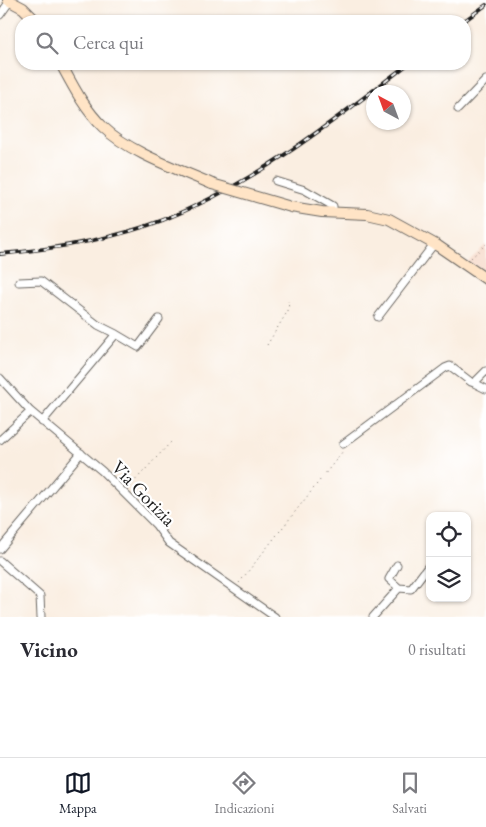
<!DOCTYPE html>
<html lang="it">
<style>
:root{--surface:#fff;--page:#f7f7f7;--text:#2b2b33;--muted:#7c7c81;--line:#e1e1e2;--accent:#111827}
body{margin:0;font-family:"EB Garamond",serif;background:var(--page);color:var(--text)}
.controls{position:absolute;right:15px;bottom:15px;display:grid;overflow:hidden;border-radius:10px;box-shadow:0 1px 4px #0004}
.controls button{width:45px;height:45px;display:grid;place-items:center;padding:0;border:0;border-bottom:1px solid var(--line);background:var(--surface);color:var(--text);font:25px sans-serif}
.compass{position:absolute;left:366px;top:85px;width:45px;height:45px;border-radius:50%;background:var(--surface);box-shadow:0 1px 4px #0004;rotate:319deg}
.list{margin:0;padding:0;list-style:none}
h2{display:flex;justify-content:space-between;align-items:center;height:65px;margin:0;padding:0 20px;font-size:21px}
h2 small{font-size:16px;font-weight:400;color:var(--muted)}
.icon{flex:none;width:28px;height:28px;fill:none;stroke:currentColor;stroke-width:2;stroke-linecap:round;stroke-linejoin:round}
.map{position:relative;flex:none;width:486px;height:617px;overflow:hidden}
.search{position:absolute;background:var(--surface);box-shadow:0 1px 4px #0004;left:15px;right:15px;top:15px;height:55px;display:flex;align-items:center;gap:12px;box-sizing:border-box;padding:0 18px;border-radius:20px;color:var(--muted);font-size:19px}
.sheet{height:140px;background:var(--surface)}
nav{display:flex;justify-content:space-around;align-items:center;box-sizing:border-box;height:70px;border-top:1px solid var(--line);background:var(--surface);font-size:14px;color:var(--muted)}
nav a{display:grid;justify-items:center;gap:2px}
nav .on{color:var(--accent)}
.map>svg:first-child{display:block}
.built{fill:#f4d3c0}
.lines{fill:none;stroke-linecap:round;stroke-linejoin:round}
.street-casing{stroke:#6a6661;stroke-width:9}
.secondary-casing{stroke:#6a6661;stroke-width:12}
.path{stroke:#6a6661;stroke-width:1;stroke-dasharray:1 4;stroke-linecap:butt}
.street{stroke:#fff;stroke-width:7}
.secondary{stroke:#ffe4c6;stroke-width:10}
.rail-casing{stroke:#1c1c1c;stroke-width:4}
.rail{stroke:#fff;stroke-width:2;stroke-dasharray:5.5;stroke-linecap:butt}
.secondary-bridge-casing{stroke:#6a6661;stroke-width:12;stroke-linecap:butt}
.secondary-bridge{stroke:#ffe4c6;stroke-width:10}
.labels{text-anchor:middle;stroke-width:4.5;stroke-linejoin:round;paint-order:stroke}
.street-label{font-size:19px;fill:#1c1c1c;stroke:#fff}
</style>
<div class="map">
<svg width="486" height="617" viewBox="0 0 486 617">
<rect width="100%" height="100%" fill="#fff"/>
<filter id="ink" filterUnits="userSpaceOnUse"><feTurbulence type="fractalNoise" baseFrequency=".02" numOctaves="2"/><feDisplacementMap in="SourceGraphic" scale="10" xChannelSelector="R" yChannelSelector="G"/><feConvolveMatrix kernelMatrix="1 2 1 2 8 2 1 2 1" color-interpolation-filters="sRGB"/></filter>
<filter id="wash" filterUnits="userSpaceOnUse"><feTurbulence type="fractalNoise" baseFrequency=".0096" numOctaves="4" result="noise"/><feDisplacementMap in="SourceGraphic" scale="20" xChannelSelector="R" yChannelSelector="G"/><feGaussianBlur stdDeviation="1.12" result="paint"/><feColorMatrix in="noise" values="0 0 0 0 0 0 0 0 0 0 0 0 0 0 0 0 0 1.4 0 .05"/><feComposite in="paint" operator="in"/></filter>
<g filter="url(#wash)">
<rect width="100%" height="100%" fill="#faeee1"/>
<path class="built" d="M486 245V276L467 263Z"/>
</g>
<g filter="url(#ink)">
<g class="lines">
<g class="street-casing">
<path id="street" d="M0 15 10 1
M458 109 486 80
M276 181 305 190 333 206V213
M19 282 41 281 98 325 116 334
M378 317 434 244
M0 378 30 411 102 471 156 525 169 543 275 617
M474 383 486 389
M42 422 116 334 138 347 159 319
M0 440 30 412
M343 444 445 368 450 366 471 382 474 383 486 371
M0 549 81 453
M0 561 40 596 41 617
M399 588 411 589 430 564
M373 617 399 588 389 579 397 565"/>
</g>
<g class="secondary-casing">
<path id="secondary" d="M8 0 23 8 36 21
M61 64C73 86 85 110 103 127 130 153 178 169 212 184
M291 207 322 212 367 214 389 219 438 246 486 279"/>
</g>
<path class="path" d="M471 258 486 244
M267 345 289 309 288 301
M129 487 171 442
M239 583 343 451"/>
<use href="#street" class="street"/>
<use href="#secondary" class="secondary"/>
<g class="rail-casing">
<path id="rail" d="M464 21 486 5
M0 254C55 249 111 240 163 220 254 184 331 123 408 64"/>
</g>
<use href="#rail" class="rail"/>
<g class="secondary-bridge-casing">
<path id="secondary-bridge" d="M212 184 291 207"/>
</g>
<use href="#secondary-bridge" class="secondary-bridge"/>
</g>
</g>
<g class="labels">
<g class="street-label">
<text transform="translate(144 493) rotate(46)" y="7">Via Gorizia</text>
</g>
</g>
</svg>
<div class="controls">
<button><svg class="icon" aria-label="locate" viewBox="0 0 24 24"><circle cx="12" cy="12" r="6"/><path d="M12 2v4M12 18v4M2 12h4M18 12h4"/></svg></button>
<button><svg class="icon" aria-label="layers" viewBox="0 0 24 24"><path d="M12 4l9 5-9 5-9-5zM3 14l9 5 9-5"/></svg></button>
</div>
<svg class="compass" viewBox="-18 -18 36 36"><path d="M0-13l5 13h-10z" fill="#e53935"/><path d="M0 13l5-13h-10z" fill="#7c7c81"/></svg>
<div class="search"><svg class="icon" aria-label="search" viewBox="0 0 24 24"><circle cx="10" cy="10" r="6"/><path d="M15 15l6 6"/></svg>Cerca qui</div>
</div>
<section class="sheet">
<h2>Vicino<small>0 risultati</small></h2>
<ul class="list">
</ul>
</section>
<nav>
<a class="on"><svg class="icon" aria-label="map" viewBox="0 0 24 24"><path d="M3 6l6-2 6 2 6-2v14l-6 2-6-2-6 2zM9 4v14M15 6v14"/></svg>Mappa</a>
<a><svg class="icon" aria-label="directions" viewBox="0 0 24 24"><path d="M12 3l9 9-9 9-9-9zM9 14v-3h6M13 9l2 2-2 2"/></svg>Indicazioni</a>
<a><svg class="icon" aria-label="saved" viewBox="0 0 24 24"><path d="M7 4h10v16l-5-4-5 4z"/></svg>Salvati</a>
</nav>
